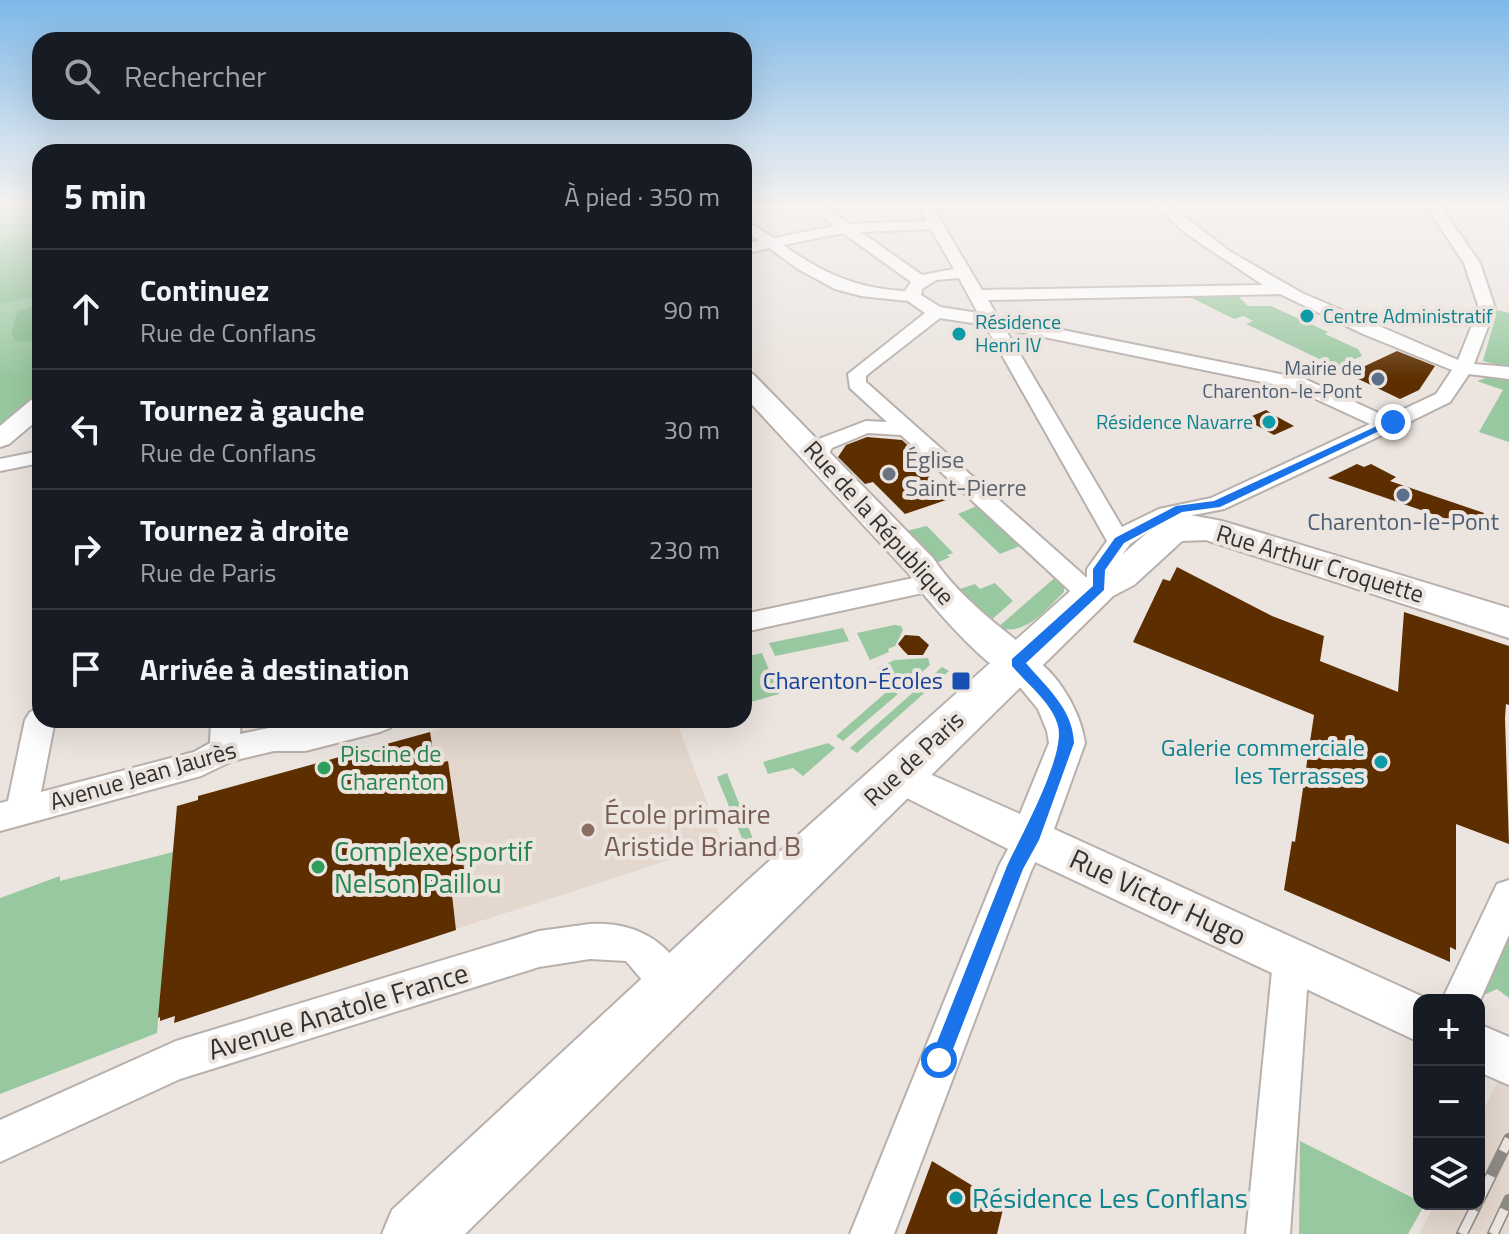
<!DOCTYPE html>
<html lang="fr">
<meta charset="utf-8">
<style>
:root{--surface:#171b24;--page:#242831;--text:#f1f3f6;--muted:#9ea1a6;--line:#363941}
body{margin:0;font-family:"Titillium Web",sans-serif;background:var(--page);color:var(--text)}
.controls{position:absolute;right:24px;bottom:24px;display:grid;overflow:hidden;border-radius:16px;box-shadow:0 8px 32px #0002}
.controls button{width:72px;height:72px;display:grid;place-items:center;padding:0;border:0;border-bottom:2px solid var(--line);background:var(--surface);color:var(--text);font:40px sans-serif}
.stop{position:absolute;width:24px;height:24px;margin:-18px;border:6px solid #1a73e8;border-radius:50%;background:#fff}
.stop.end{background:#1a73e8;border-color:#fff;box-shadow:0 2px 8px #0008}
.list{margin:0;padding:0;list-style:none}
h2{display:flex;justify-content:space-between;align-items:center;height:104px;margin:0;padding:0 32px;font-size:34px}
h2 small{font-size:26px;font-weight:400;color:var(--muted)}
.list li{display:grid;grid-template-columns:52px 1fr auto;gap:24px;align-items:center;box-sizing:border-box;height:120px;padding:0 32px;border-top:2px solid var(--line)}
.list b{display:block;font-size:30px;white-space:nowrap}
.list p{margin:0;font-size:26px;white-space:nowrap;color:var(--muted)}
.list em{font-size:26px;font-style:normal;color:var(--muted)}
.icon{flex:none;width:44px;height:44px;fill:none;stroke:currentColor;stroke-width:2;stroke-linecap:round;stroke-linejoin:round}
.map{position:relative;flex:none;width:1509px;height:1234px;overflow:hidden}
.search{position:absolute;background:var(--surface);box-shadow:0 8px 32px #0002;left:32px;top:32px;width:720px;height:88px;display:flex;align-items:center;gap:20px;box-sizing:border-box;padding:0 28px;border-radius:24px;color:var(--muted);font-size:30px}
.panel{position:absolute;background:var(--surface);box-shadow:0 8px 32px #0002;left:32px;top:144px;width:720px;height:584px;border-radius:24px}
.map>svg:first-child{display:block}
.built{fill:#e4d7cd}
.green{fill:#98c89f}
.forest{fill:#85bc8d}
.building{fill:#5d2e00}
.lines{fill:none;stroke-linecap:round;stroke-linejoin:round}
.minor-casing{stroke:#b7b0ac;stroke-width:4}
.tertiary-casing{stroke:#b7b0ac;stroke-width:4}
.secondary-casing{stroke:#b7b0ac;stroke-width:4}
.primary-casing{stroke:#b7b0ac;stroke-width:4}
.minor{fill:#fff;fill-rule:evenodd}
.tertiary{fill:#fff;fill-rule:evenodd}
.secondary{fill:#fff;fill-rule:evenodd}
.primary{fill:#fff;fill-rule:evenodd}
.rail-casing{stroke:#8e8a86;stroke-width:12}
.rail{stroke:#ebe4df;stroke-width:9;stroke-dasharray:27;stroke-linecap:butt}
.route{fill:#1a73e8}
.culture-dot{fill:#0f9aa8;stroke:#ebe4df;stroke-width:3}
.service-dot{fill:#5c6f8a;stroke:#ebe4df;stroke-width:3}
.worship-dot{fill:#6b7280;stroke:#ebe4df;stroke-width:3}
.transit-dot{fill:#1a4fb4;stroke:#ebe4df;stroke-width:3}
.leisure-dot{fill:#2e9e5b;stroke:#ebe4df;stroke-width:3}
.education-dot{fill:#8d6e63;stroke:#ebe4df;stroke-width:3}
.labels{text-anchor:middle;stroke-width:8;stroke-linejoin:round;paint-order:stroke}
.far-culture-label{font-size:20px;fill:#0d838f;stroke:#ebe4df;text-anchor:start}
.far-service-label{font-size:20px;fill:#4e5e75;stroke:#ebe4df;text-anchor:end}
.worship-label{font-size:24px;fill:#5b616d;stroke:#ebe4df;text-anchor:start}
.service-label{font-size:24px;fill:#4e5e75;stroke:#ebe4df}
.street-label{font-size:24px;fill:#32302e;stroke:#ebe4df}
.transit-label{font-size:24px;fill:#164399;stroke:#ebe4df;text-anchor:end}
.culture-label{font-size:24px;fill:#0d838f;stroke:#ebe4df;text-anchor:end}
.leisure-label{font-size:24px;fill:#27864d;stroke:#ebe4df;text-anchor:start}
.near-education-label{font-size:28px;fill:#785e54;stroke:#ebe4df;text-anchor:start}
.near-leisure-label{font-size:28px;fill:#27864d;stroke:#ebe4df;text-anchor:start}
.near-street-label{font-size:28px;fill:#32302e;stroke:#ebe4df}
.near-culture-label{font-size:28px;fill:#0d838f;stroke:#ebe4df;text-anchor:start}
</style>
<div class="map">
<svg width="1509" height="1234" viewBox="0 0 1509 1234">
<rect width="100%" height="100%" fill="#ebe4df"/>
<path class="built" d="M474 720H676L722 843 456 929 451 886 465 882 448 761 435 764 430 732Z
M1509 1058V1234H1419L1435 1204H1479V1119Z"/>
<path class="green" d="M0 206H40V420L0 448Z
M1236 294 1248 306H1271L1328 332 1325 334 1358 349 1362 356 1336 367 1246 324 1253 321 1243 316 1234 319 1186 295Z
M1493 309 1509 313V368L1483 361 1496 315Z
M1489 377 1509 379V442L1479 432 1503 390 1477 381Z
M979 505 1022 545 1000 554 958 514Z
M927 526 953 553 947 555 950 557 934 564 902 532Z
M1058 575 1064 582V592C1044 611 1027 636 997 628Z
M995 583 1013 601 989 622 957 590 975 584 980 589Z
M894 625 901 626 903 630 895 646 888 649 889 652 870 660 857 633Z
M843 628 849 641 775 656 769 643Z
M762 653 779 694 744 704V672L752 670 748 656Z
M928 658 930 665 906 686 877 668 895 660Z
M942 667 949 671 857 753 850 748Z
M890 689 898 694 843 741 836 736Z
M828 743 835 748 803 776 793 768 768 774 763 762Z
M727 773 753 839 746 848 717 777Z
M173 852 157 1033 0 1094V898L60 876V881Z
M1509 921V998L1497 989 1475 999Z
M1300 1141 1419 1201V1204H1425L1408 1234H1299Z"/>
<path class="forest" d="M40 229V261L32 264 40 272V295L0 304V243Z
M40 305V340L23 342 15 340 11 333 18 311Z"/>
<path class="building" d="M1397 351 1435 366 1419 390 1400 399 1348 374Z
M1266 410 1274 415 1294 426 1274 435 1245 419Z
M867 437 902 440 928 464 919 467 952 498 905 514 873 482 865 484 838 457 846 445Z
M1357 464 1364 467 1371 464 1396 477 1390 481 1484 513 1476 529 1328 478Z
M1177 567 1272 616 1324 636 1320 661 1398 692 1404 612 1509 646V705L1506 704 1505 718 1509 844 1456 824V950L1450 947V962L1284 890 1292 841 1295 842 1314 715 1133 642 1163 579 1170 581Z
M905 635 919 636 929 645 923 655H908L903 650 898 644Z
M430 732 435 764 448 761 466 882 451 886 456 930 174 1023 175 1016 160 1021V1017L158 1018 177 806 198 800V796Z
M932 1161 1004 1205 997 1234H905Z"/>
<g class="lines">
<g class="minor-casing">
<path id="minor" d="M808 206H824L849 224 927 221 918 206H932L982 290 1263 285 1188 235 1155 206H1170L1231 252 1302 293 1458 360 1479 308 1464 263 1426 206H1440L1480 263 1495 308 1474 364 1509 367V379L1469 374 1450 402 1395 429 1224 509 1183 517 1151 530 1130 544 1111 570 1112 587 1108 593 1103 595 1100 602 1091 605 1082 602 901 435 868 433 832 448 825 460H811L807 456 816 440 866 421 887 422 850 388 848 374 925 313 908 301 861 296 835 289 798 269 769 248 744 254V244L759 241 744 230V219L774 238 834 226ZM931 229 954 269 922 275 861 232ZM843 233 911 282 905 291C858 289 822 273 783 245ZM959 278 978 313 940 307 921 295 922 289 936 280ZM1280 294 1363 334 1452 370 1436 394 1387 417 1305 379 998 317 988 300ZM940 318 985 325 1107 541 1087 569V578L866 382V376L872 371ZM1005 329 1292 388 1370 424 1211 498 1159 509 1122 527Z
M40 451V463L0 471V459Z
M932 574 941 577 944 583 941 589 744 632V614Z
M40 708V720H55L41 792 194 752 210 743 211 720H241L240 734 274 727H305L333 720H395L390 728 380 732 305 751H274L232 761 201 776 0 831V803L8 801 25 720 30 712Z
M1030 825 1042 830 1046 840 1031 871 894 1234H850L999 866 1018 830Z
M1509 880V935L1479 1003V1000H1442L1497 884Z
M590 924C638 921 673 944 692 988L686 1001 673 1007 660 1001 626 961 590 959 539 967 180 1079 0 1162V1120L176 1041 539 931Z
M1291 943 1304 948 1309 961 1290 1234H1246L1273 961 1278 948Z"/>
</g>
<g class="tertiary-casing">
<path id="tertiary" d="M40 398V418L9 444 0 447V426L31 400Z
M1017 650C1052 661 1080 708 1085 743L1054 829 1430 1000H1419V1042L1016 853 885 787 879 776 885 765 898 760 1020 814 1049 743 1047 731 1038 709 1000 663 1005 654Z
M1479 1024 1509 1037V1085L1479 1072Z"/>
</g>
<g class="secondary-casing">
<path id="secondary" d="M744 372 753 374 933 558C948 581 969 601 990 619 1006 633 1026 645 1036 663L1030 673C1021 676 1015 678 1006 674 982 663 924 598 909 574L744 396Z"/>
</g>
<g class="primary-casing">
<path id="primary" d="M1190 515 1222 521 1509 608V638L1206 540 1182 541 1134 585 1113 596 465 1234H382L392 1210 747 881 1085 578 1108 567 1156 525Z"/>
</g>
<use href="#minor" class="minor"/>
<use href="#tertiary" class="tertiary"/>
<use href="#secondary" class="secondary"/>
<use href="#primary" class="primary"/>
<g class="rail-casing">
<path id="rail" d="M1479 1200 1509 1139
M1462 1234 1477 1204
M1493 1234 1509 1200"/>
</g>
<use href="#rail" class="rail"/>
</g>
<linearGradient id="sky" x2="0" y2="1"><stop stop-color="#7eb8e8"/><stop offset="0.54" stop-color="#f6f3f1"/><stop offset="1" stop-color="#f6f3f1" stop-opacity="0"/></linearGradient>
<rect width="1509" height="379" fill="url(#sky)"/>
<path class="route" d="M1390 420 1398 422 1220 507 1182 512 1124 543 1105 570 1104 590 1026 663C1047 688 1073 709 1074 743L1039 840 1023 869 946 1067 939 1070 932 1067 930 1060 1007 866C1021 836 1066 755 1058 726 1053 704 1026 683 1012 666V659L1093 586V569L1115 538 1176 506 1214 501Z"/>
<g class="culture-dot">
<circle cx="1307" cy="316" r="8"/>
<circle cx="959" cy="334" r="8"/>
<circle cx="1269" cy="422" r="8"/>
<circle cx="1381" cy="762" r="8"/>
<circle cx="956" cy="1198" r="8"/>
</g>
<g class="service-dot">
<circle cx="1378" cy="379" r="8"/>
<circle cx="1403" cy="495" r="8"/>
</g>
<circle class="worship-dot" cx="889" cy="474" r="8"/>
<rect class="transit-dot" x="951" y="671" width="20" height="20" rx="4"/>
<g class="leisure-dot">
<circle cx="324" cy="768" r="8"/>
<circle cx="318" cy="867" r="8"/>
</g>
<circle class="education-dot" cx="588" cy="830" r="8"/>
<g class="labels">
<g class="far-culture-label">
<text x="1323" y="323">Centre Administratif</text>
<text x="975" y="329">Résidence<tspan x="975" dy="23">Henri IV</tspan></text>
<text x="1253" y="429" text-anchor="end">Résidence Navarre</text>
</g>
<g class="far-service-label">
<text x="1362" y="375">Mairie de<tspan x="1362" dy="23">Charenton-le-Pont</tspan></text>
</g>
<g class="worship-label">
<text x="905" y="468">Église<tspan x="905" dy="28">Saint-Pierre</tspan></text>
</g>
<g class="service-label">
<text x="1403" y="530">Charenton-le-Pont</text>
</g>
<g class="street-label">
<text transform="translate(879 523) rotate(48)" y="8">Rue de la République</text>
<text transform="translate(1320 564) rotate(17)" y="8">Rue Arthur Croquette</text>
<text transform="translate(914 759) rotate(-43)" y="8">Rue de Paris</text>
<text transform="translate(143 776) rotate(-16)" y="8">Avenue Jean Jaurès</text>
</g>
<g class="transit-label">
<text x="943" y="689">Charenton-Écoles</text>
</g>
<g class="culture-label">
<text x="1365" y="756">Galerie commerciale<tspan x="1365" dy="28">les Terrasses</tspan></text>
</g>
<g class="leisure-label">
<text x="340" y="762">Piscine de<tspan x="340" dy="28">Charenton</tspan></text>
</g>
<g class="near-education-label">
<text x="604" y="824">École primaire<tspan x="604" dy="32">Aristide Briand B</tspan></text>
</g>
<g class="near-leisure-label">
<text x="334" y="861">Complexe sportif<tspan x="334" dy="32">Nelson Paillou</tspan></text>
</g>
<g class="near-street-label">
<text transform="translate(1158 897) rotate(25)" y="10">Rue Victor Hugo</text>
<text transform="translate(338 1011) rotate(-17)" y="10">Avenue Anatole France</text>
</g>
<g class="near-culture-label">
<text x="972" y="1208">Résidence Les Conflans</text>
</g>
</g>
</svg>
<div class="controls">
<button>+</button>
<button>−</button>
<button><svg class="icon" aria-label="layers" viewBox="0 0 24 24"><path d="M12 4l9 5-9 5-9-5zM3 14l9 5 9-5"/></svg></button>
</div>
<div class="stop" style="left:939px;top:1060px"></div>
<div class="stop end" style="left:1393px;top:422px"></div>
<div class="search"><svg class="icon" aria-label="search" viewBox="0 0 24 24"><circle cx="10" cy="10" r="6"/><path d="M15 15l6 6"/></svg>Rechercher</div>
<section class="panel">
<h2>5 min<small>À pied · 350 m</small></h2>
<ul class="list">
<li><svg class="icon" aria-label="ahead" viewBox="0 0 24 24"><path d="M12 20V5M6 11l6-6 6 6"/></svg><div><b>Continuez</b><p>Rue de Conflans</p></div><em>90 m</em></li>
<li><svg class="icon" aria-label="left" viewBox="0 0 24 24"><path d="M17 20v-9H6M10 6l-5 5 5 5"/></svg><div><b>Tournez à gauche</b><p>Rue de Conflans</p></div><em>30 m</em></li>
<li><svg class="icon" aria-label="right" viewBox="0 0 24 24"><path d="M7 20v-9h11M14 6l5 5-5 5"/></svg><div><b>Tournez à droite</b><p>Rue de Paris</p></div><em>230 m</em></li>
<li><svg class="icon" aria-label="arrive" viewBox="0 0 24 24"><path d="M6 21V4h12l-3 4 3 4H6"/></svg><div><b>Arrivée à destination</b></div></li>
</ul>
</section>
</div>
